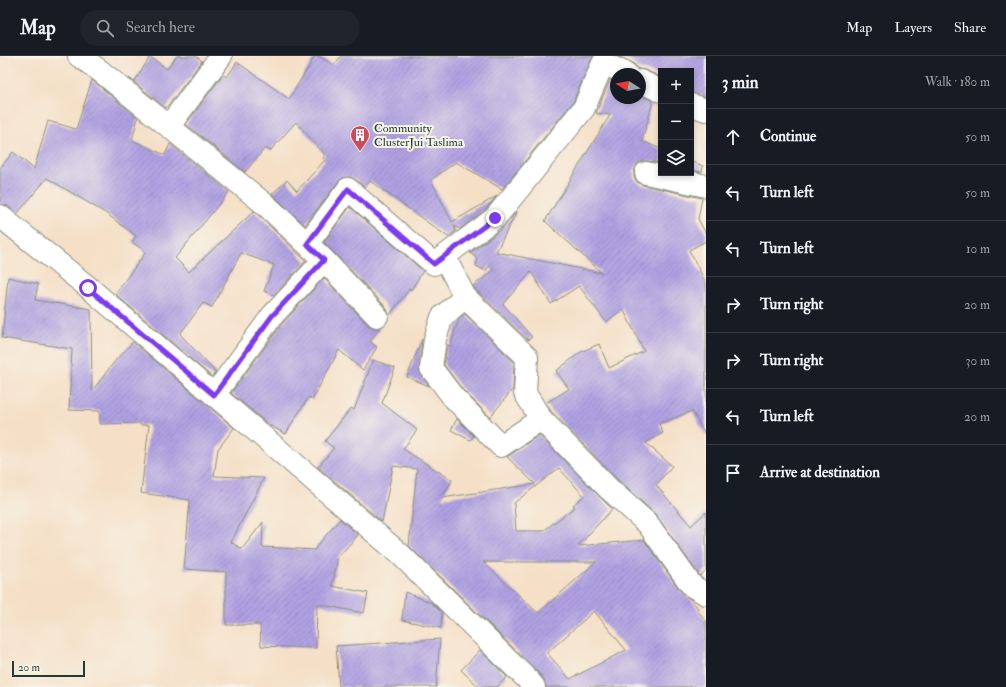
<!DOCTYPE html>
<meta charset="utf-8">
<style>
:root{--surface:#171b24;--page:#20242c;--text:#f1f3f6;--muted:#9ea1a6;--line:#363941}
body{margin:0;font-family:"IM FELL Double Pica",serif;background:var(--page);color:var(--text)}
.controls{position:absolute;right:12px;top:12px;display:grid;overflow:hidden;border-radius:0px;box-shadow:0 2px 6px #0003}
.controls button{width:36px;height:36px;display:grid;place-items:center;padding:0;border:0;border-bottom:1px solid var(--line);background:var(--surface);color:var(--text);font:20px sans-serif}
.compass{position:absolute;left:610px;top:12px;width:36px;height:36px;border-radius:50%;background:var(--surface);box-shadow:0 2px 6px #0003;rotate:281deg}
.scale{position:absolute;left:12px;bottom:10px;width:73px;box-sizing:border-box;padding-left:4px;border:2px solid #1f3d34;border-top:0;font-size:11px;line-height:14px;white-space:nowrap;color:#1f3d34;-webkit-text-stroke:3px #f7f3e8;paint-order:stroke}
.stop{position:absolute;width:12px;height:12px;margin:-9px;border:3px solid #7c3aed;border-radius:50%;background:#fff}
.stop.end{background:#7c3aed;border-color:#fff;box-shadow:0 1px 4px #0008}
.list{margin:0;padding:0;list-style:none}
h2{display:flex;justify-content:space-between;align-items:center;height:52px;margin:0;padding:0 16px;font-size:17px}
h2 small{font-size:13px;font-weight:400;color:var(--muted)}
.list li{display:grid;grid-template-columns:26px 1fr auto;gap:12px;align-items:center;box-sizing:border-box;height:56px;padding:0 16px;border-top:1px solid var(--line)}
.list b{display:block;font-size:15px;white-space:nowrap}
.list em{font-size:13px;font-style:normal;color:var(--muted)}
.icon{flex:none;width:22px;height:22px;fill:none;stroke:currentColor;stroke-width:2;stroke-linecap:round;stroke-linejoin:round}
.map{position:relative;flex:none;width:706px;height:631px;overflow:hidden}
header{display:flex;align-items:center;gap:24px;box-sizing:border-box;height:56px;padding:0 20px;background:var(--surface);border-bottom:1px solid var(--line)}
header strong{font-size:19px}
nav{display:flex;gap:22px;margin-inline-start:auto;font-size:14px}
.search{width:280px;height:36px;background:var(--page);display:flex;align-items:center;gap:10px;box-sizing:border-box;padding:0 14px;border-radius:22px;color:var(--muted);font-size:15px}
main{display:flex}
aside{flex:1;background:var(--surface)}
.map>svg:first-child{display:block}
.building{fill:url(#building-hatch);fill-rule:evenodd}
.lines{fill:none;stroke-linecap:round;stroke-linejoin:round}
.minor-casing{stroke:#8a8e7e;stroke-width:24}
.minor{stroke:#fff;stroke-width:22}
.route{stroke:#7c3aed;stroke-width:5}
.labels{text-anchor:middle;stroke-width:4;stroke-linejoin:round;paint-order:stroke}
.poi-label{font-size:12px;fill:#1f3d34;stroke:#f7f3e8;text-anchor:start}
</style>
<header>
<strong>Map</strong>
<div class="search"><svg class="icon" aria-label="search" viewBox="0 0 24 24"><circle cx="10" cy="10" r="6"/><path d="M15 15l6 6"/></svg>Search here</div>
<nav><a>Map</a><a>Layers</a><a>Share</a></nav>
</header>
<main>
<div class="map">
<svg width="706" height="631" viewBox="0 0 706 631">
<defs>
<pattern id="building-hatch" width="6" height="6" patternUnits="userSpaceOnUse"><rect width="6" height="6" fill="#b0a1e3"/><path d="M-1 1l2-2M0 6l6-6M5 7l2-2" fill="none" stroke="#8f84b9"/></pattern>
</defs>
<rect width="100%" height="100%" fill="#f7f3e8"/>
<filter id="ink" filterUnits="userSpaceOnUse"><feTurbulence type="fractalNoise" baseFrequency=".025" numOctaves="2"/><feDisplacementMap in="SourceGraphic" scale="8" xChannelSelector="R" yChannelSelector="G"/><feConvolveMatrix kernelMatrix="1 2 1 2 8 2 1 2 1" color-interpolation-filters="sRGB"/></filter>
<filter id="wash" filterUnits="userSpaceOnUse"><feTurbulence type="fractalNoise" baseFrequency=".012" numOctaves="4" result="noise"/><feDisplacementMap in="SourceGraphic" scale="16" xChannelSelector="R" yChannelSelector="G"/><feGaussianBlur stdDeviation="0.9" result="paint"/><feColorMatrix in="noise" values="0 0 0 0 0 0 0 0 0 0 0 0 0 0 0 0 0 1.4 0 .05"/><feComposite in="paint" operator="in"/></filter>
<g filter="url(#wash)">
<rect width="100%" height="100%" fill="#f5e0c7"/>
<g id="blocks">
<path class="building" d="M177 0H196L202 5 166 52 129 22 134 26 150 1 167 13Z
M315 0H318L334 9 341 0H593L573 46 502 133 456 106 431 124 452 166 497 140 486 153 460 173 454 170 456 175 448 181 370 125 365 131 356 124 350 121 343 122 338 126 305 169 272 138 287 124 297 135 325 104 323 102 325 99 296 66 270 95 265 92 245 116 186 68 223 19 227 21 237 6 289 43Z
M618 0H706V41L691 37V15H661V21L645 14 638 13 633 7Z
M92 24 138 62 132 84 165 99 170 88 229 136 175 202 189 216 254 155 306 205 274 239 264 235 274 209 241 197 212 251 203 247 180 278 215 316 216 315 212 321 115 238 146 196 132 186 136 180 107 158 47 122 17 158 8 150 0 148V112L13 96 34 113 48 65 76 73Z
M610 24 616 27V42H640V39L653 45 642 85 661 93V107L648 105H642L637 108 634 115V121L637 126 643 129 702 142 698 163 706 178V185L689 194 706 227V380L692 355 659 368 663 377 646 387 672 410 656 429 691 470 706 456V514L700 520 656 459 617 423 551 355 546 347 569 333 556 315 581 296 599 288 609 312 644 295 623 253 606 266 579 230 551 248 531 216 503 248 532 281 528 284 475 233 473 230 494 214 489 210 486 215 476 210 478 203 470 197 503 172 517 155 496 196 602 217 545 165 610 59 596 57Z
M691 105 703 110 702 116 691 114Z
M350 151 423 215 411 234 410 232 389 260 386 251 324 186Z
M8 221 38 228 35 244 91 253 92 335 115 305 133 286 234 372 218 393 214 420 264 422 231 486 242 493 263 466 262 491 315 494 316 491 340 463 358 479 338 501 332 530 368 537 364 557 317 548 316 592 261 590 260 569H226V516L184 513 190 444 141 437 149 369H140V367L100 368V355L69 354 72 293 2 282Z
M324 222 368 269 374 272H380L370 286 377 291 363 314 339 294 312 344 309 341 295 362 286 378 269 369 231 337 282 268Z
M465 258 514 306 513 333 490 361 462 333 444 309 447 289 450 290 459 263Z
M422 283 419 315 429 330 407 321Z
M373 304 395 312 382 347 417 374 403 393 452 424 442 442 535 428 507 401 539 379 612 453 578 490 644 484 682 537 691 544 698 552 697 554 706 565V631H546L544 623 537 615 409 490 417 413 393 410 382 466 318 411 334 392 325 385 351 352 354 354ZM559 412 584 440 573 449 575 451 543 475H516L514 447ZM483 506H596L538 557ZM594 555 626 594 570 623 547 597Z
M457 363 474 380 470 384 451 374Z
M405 536 432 547 442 557 441 572 402 564Z
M440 583 436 631H339L336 590Z
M480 594 507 621 497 631H479L461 614Z"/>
</g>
</g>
<g filter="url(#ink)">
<use href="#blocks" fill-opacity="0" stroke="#8a8e7e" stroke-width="1"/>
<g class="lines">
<g class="minor-casing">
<path id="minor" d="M79 0 99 14 267 150 324 204 272 260 214 339
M640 25 661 35
M691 49 706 54
M169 70 221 0
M646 117 706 130
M0 160 88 231 400 498 528 624 534 631
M307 188 348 133 434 208 495 162 584 52 603 7 627 18
M444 200 465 241 442 261 435 283 431 312 453 341 501 390 541 363
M324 204 377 260
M465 241 527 301 525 337 541 363 608 432 648 468 692 530 706 538"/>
</g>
<use href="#minor" class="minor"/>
</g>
</g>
<g class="lines" filter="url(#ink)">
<path class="route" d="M88 232 214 339 272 260 324 204 307 188 348 133 434 208 495 162"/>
</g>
<defs>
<g id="building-pin" transform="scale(1)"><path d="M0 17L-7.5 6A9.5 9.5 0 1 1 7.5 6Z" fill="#d1495b" stroke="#f7f3e8"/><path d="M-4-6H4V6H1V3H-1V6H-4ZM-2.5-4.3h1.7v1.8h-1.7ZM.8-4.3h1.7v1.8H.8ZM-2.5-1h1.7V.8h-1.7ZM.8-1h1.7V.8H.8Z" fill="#fff"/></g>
</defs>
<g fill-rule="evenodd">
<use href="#building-pin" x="360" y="79"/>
</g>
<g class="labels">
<g class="poi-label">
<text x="374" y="76">Community<tspan x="374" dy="14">ClusterJui Taslima</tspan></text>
</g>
</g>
</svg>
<div class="controls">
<button>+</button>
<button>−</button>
<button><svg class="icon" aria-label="layers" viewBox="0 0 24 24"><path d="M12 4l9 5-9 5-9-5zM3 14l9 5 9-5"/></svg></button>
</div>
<svg class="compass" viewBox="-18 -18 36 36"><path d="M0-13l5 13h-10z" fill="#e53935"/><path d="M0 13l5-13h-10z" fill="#9ea1a6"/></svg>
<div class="scale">20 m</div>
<div class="stop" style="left:88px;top:232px"></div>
<div class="stop end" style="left:495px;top:162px"></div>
</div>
<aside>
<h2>3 min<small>Walk · 180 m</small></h2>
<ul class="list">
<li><svg class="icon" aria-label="ahead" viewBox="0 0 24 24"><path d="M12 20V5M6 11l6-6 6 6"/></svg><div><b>Continue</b></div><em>50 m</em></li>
<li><svg class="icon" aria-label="left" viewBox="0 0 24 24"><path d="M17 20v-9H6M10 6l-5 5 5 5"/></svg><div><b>Turn left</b></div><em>50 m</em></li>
<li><svg class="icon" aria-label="left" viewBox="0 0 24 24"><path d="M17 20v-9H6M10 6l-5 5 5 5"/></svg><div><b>Turn left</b></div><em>10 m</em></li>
<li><svg class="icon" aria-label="right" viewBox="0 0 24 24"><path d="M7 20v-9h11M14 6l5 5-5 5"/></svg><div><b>Turn right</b></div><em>20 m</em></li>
<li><svg class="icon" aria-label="right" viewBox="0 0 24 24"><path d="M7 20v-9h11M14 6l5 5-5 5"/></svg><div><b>Turn right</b></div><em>30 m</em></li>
<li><svg class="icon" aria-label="left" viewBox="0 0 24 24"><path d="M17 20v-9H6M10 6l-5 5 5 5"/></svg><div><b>Turn left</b></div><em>20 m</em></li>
<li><svg class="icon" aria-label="arrive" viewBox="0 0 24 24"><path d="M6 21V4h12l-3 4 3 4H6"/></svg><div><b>Arrive at destination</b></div></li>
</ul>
</aside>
</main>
